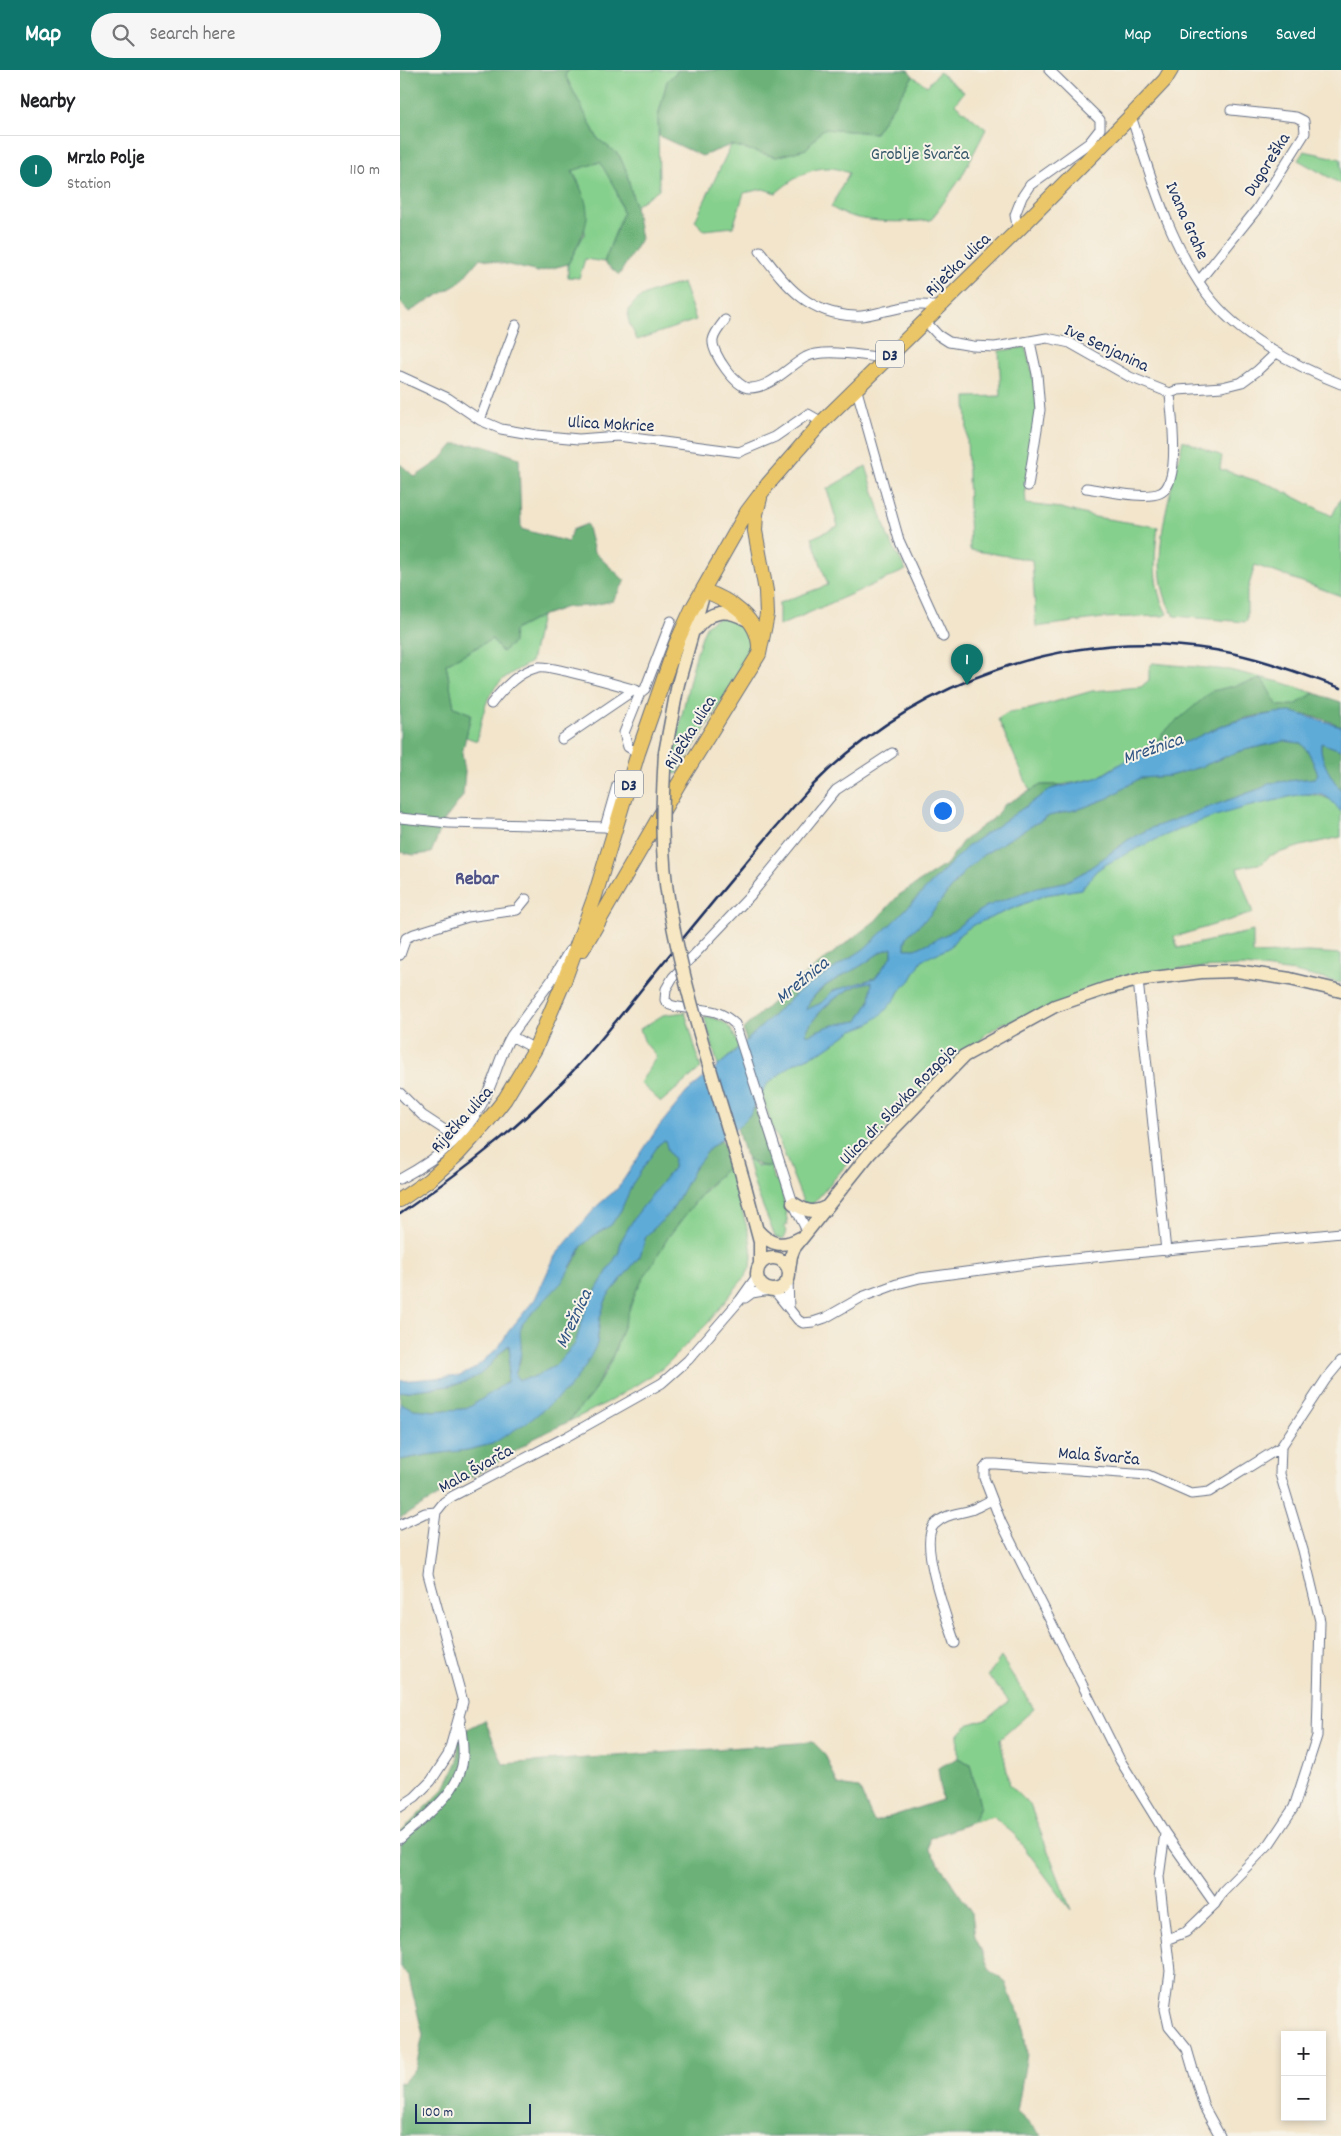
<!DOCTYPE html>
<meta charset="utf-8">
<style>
:root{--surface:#fff;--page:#f6f6f6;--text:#202124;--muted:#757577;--line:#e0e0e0;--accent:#0f766e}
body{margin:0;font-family:Dekko,sans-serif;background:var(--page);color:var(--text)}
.controls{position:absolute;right:15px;bottom:15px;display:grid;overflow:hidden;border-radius:0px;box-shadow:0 2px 8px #0003}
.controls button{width:45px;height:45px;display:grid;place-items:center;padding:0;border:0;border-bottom:1px solid var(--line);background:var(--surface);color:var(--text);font:25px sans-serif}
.scale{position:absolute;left:15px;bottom:12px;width:116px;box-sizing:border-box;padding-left:5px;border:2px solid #1b2f5e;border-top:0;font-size:14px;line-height:18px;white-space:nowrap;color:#1b2f5e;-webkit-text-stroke:4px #f7f3e8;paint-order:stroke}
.you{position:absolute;left:542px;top:740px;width:18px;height:18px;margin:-12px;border:4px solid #fff;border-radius:50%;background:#1a73e8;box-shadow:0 0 0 8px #1a73e833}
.badge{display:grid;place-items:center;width:32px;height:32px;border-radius:50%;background:var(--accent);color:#fff;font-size:16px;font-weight:700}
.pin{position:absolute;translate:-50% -41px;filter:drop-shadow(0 1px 2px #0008)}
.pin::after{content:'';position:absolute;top:26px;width:18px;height:15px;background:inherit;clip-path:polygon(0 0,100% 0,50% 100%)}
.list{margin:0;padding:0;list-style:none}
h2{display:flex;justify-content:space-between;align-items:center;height:65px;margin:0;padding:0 20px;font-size:21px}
h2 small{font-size:16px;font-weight:400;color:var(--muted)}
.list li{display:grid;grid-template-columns:32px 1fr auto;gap:15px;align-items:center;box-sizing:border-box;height:70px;padding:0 20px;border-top:1px solid var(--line)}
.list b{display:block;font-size:19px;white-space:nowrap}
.list p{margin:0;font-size:16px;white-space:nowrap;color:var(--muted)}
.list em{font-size:16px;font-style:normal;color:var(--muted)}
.icon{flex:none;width:28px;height:28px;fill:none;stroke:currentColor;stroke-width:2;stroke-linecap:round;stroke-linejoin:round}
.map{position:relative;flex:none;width:941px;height:2066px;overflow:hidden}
header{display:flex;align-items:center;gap:30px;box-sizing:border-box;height:70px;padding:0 25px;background:var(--accent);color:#fff}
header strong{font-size:24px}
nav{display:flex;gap:28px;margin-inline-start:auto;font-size:18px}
.search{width:350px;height:45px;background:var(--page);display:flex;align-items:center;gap:12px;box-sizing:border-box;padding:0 18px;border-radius:28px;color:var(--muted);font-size:19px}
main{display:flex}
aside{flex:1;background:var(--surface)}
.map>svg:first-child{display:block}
.green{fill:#86d08d;stroke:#508076}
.forest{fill:#6cb278;stroke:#44706b}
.water{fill:#5fabd8;stroke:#3d6d9b;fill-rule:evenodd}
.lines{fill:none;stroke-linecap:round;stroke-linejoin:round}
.street-casing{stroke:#666f84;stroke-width:11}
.secondary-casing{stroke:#666f84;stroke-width:15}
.primary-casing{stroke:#666f84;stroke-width:16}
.street{stroke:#fff;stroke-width:9}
.secondary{stroke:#f7e8c3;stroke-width:12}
.primary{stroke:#ebc669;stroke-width:14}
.rail{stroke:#1b2f5e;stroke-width:2.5}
.secondary-bridge-casing{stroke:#666f84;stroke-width:15;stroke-linecap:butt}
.secondary-bridge{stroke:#f7e8c3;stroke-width:12}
.labels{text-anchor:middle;stroke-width:4;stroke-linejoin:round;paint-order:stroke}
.shield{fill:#f7f3e8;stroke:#5d6a87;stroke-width:1}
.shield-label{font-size:16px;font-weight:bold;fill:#1b2f5e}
.park-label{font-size:18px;fill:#36576a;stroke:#f7f3e8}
.street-label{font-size:18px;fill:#1b2f5e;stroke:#f7f3e8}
.water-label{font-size:19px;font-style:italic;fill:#2f5483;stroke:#f7f3e8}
.quarter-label{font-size:20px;font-weight:bold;fill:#4f5387;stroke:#f7f3e8}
</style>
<header>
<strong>Map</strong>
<div class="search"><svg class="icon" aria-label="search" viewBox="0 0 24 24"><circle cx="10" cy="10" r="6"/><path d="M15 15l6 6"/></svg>Search here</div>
<nav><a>Map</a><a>Directions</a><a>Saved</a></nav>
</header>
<main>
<aside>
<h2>Nearby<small></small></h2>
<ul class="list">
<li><span class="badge">1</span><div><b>Mrzlo Polje</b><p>Station</p></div><em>110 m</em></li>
</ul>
</aside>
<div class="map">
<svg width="941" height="2066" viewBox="0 0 941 2066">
<rect width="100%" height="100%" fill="#f7f3e8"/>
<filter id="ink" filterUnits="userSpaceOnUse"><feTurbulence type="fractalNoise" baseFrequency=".02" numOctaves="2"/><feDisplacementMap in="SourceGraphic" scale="10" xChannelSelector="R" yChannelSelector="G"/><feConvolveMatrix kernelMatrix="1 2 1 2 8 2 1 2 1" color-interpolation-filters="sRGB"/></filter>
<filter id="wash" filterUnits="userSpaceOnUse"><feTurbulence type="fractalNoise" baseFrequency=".0096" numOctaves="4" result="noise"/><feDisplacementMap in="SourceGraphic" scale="20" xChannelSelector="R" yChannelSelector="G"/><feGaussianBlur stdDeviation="1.12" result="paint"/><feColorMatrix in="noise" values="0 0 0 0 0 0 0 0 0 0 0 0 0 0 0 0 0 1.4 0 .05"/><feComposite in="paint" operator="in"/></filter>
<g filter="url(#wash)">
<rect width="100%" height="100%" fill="#f2e5cc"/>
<path class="green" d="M169 0H279L267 11 258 47 259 119 235 136 226 100 219 85 198 69 165 5Z
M539 2 564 22 555 34 586 59 561 108 531 150C502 153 455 154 431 137L449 103C443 101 436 98 430 98 409 97 390 111 376 123L363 119 344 123 333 157 304 160 295 151 331 75 376 87 406 79 423 59 475 63 513 6 527 16Z
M904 81 941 89V114L898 90Z
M201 92 216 120 223 143 204 192 185 189 179 208 168 207V194L185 163 180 115 172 100Z
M283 213 296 250 237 270C235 264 229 255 228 248 227 224 266 218 283 213Z
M625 277C633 302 640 330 636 357 632 383 623 408 626 434L661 438 695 447 758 457C754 487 752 517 767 544L763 546 703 548 636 557 632 490 570 480 566 327 601 326 599 281Z
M783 370 822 386 820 399 873 416 932 446 941 428V526L855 495 847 522V550L845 552 774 546C743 498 772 422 783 370Z
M466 396 488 467 506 500 379 556V533L428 515 412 468 438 456 427 419Z
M325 545C345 555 358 563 349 587L277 704 271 703C274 682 297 564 308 554 312 550 320 548 325 545Z
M141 546 131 592C120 599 105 605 96 616 84 630 81 654 77 671L66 667 71 644 54 637 46 594 92 569 102 582 114 560Z
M752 593 829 600 884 613 914 623 895 635 878 636 766 660 747 682 714 697 697 708 661 715H641L630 721 598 649 609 642 630 639 692 621 741 617 749 610V599Z
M903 724C916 725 936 726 941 743 941 749 941 760 941 767L901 776 869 786 863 793 837 798 853 843 774 867 778 878 853 861V884L908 882 941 884V913L895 902 845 896 778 899 614 952 603 953 586 964 575 977 547 998 453 1090 451 1089 414 1133 407 1135 404 1134 378 1068 374 1063 362 1024 367 1014 393 994 424 980 453 960 469 954 495 929 499 921 510 911 522 890 549 878 560 864 573 855 645 825 681 819 696 801 703 796 755 768 782 759 794 752 841 737Z
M285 942 301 998 261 1032 240 1013 256 987 254 983 245 973 240 959 263 945Z
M304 946C327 950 331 956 339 977L318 996Z
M347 1088 356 1096 371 1097 373 1088 375 1095 371 1101 375 1110H380L388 1155H385L386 1165 383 1169 375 1167 374 1164 355 1117Z
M330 1095 350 1169 352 1186 351 1196 346 1205 307 1254 263 1298 212 1330 168 1352C186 1331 204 1310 214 1283 222 1263 227 1239 237 1219 261 1173 292 1131 330 1095Z
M601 1587 634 1639 600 1669 610 1715 630 1735 671 1840 614 1764 593 1747 573 1752 580 1736 570 1694 558 1688V1664L570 1654 588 1648 609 1631 588 1606Z"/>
<path class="forest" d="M0 0H169L165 5 198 69 219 85 226 100 235 136 241 169 219 205 204 192 223 143 216 120 200 92 172 101C195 143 190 153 168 194L138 202 80 188 58 214 9 242 0 232Z
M279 0H508L513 6 475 63 423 59 406 79 376 87 331 75 302 86 259 66 258 47 267 11Z
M54 374 81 375 119 388 121 459 168 472 172 460 187 454 194 482 225 511 213 531 188 536 167 537 141 546 114 560 113 573 102 582 92 569 46 594 54 637 71 644 62 684 65 701 63 726 44 751 31 783 14 785 0 782V394L15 407 40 390Z
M862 609 878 636 895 635 914 623 941 632V656C898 636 854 641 812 660 803 663 796 669 788 672 774 676 760 679 747 682L766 660 812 621Z
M884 671 901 673 909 683 918 704 915 708 870 713 862 718 749 759 728 770 686 801 665 812 638 817 585 837 549 863 516 879H505V872L508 865 528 847 563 803 583 785 621 762 649 746 682 738 708 728 740 708 769 706 800 697 840 681Z
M921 673 941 680V720C930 708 920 689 921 673Z
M641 715H661L651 719 568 776 493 852 464 879 398 922 346 971 343 959 394 913 475 851 499 825 547 794 562 772 582 756 593 749 604 735Z
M492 878V886L475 908 433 921 421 933 405 941C415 917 441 907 462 895 473 888 480 881 492 878Z
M472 912 470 931 458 951C440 954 425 955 410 965L405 964C414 942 448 914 472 912Z
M355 1037 373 1088 371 1097C343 1095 344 1081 337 1058L351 1043Z
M265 1069 268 1081 274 1089 273 1098 234 1148 221 1171 219 1182 187 1235 175 1274 155 1296 134 1307 119 1310 115 1305 120 1291 121 1275 119 1261 123 1253 148 1226 172 1196 182 1176 193 1166 211 1155 221 1140 233 1113 259 1074Z
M322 1070 330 1095 306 1118 269 1166 236 1221 213 1285 192 1324 168 1352 133 1369 113 1383 0 1448V1390L26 1385 67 1380 92 1374 138 1343 197 1274 200 1247 207 1227 240 1186 246 1166 271 1142 294 1099 311 1077Z
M109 1275 110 1285 107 1312 70 1337 63 1339 34 1341 13 1339 0 1333V1323C27 1316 59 1321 82 1302 92 1294 99 1283 109 1275Z
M85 1650 103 1694 413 1672 425 1684 438 1715 459 1718 474 1752 542 1730 538 1698 558 1688 570 1694 580 1736 573 1752 530 1768 529 1779 572 1843 575 1866 590 1900 606 1913 613 1933 622 1948 627 1984 617 2042 642 2066H0V2012L3 2013 16 1997 23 1965 9 1908 0 1897V1763L45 1718 58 1691V1664Z"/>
<path class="water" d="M892 642 941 656V680L921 673C919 688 931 708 941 720V742C936 736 930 727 922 725 904 721 886 728 869 732 806 745 760 766 703 796L696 801 681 819 645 825 573 855 560 864 549 878 522 890 510 911 499 921 495 929 483 943 469 954 453 960 424 980 393 994 367 1014 351 1043 343 1053 311 1077 294 1099 271 1142 246 1166 240 1186 207 1227 200 1247 197 1274 185 1297 168 1319 132 1349 92 1374 67 1380 26 1385 0 1390V1333L13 1339 34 1341 63 1339 70 1337 107 1312 110 1285 109 1275C98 1282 91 1297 79 1305 54 1320 27 1316 0 1323V1311L60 1306 74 1299 99 1277 108 1262 135 1229 155 1186 197 1136 218 1118 257 1059 287 1022 330 986 398 922 464 879 493 852 568 776 651 719 697 708 729 689 747 682 789 671 812 660 833 652 875 643ZM884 671 901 673 909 683 918 704 915 708 870 713 862 718 749 759 728 770 686 801 665 812 638 817 585 837 549 863 516 879H505V872L508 865 528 847 563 803 583 785 621 762 649 746 682 738 708 728 740 708 769 706 800 697 840 681ZM492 878V886L475 908 433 921 421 933 406 940C413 917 442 907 462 895 473 888 479 881 492 878ZM472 912 470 931 458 951C440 954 425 955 410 965L405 964C414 942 448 913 472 912ZM265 1070 268 1081 274 1089 273 1098 234 1148 221 1171 219 1182 187 1235 175 1274 155 1296 134 1307 119 1310 115 1305C118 1296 121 1287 121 1277 121 1267 118 1262 123 1253L162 1212 182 1176 193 1166 211 1155 221 1140 233 1113 259 1074Z"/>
</g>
<g filter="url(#ink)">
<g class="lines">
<g class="street-casing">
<path id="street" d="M731 46C751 107 769 172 807 224 837 265 895 296 941 314
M618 160 615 145 622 127 630 115 689 73 700 59V50L649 0
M360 181C386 215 407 244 455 246 464 247 476 243 485 241 506 237 518 232 539 237
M799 211 857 139 905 63 904 51 896 47 831 40
M325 250C321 255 314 264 313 270 311 283 337 319 350 318 371 318 389 296 406 287 424 278 466 286 486 288
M524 250 538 265 549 272 573 276 595 277 647 268 670 273 730 307 770 323 778 320 822 317 842 312 857 301 876 283
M0 306 48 328 80 350 101 359 136 365 179 369 218 366 339 382 375 367 408 344 422 352
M456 317 499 470 543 567
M80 350 116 255
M628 416 640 340 637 304 630 272
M686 418C704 420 743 430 760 423 782 414 771 343 770 323
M240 623 245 619 271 551
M91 634C103 618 119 601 139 597 149 595 222 616 236 620L240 623 224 663 228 677 238 683
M162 669 234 620
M0 748 49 753 205 757 215 759
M205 757 217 715
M0 885 6 868 14 864 68 847 117 840 126 829
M738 910 766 1181
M111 966 151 911 169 881
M0 1023 22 1045 57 1068
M0 1109C41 1087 71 1063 89 1019 97 1001 101 983 111 966L135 979
M407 1161 393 1133 335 954C313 933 295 943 270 935L265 930 266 919 273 907 350 826 436 720 492 683
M388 1210 389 1238
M374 1220 398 1250 403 1253 413 1252 425 1248 462 1227 497 1214 520 1208 642 1192 941 1163
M345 1228 352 1223 370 1220
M0 1455 25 1443 36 1442
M555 1573C548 1552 517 1470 535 1454 545 1444 558 1444 571 1440 578 1437 585 1433 592 1430
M0 1737 15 1727 31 1711 48 1685 63 1632 28 1504 36 1442 44 1432 53 1426 166 1367 262 1313 288 1290 340 1230 357 1206
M765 1763 815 1834
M0 1769C23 1747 61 1723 63 1688 64 1675 61 1662 60 1649
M768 1869 786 1862 815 1834 823 1821 870 1773 894 1737 917 1666 920 1551 903 1480 880 1404 881 1377
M820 2066 804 2037 787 1979 769 1957 765 1939 770 1901 759 1807 765 1763 720 1690 601 1452 584 1408V1399L588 1394H596L748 1405 791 1424 809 1422 881 1377 926 1309 941 1291"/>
</g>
<g class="secondary-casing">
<path id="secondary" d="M296 559C310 541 325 538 345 549
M265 683 278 614 303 525
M345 1116 360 1172V1195
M393 1133C405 1141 413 1144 426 1137
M357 1160C370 1175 382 1178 400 1168
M357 1204a16 16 0 1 1 32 0a16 16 0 1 1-32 0Z
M389 1200 391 1186 394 1178 470 1083 564 986 655 936 707 918 738 910 801 902 837 901 890 909 941 921"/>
</g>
<g class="primary-casing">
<path id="primary" d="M304 521C329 529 359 549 359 578
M182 880 279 713 359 584 367 545 366 521 355 461 356 444 360 428
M0 1130 29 1110 57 1085 87 1052 105 1029 135 979 164 911 195 826 238 683 276 574 292 539 347 442 368 414 422 352 618 160 731 46 765 10 771 0"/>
</g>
<use href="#street" class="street"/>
<use href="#secondary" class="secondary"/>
<use href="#primary" class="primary"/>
<path class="rail" d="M0 1144C53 1107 105 1069 151 1023 190 986 223 942 257 900 308 838 358 776 411 717 515 611 667 556 815 580 859 587 899 603 941 618"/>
<g class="secondary-bridge-casing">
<path id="secondary-bridge" d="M265 683C262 733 260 784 269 834 285 928 319 1024 345 1116"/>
</g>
<use href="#secondary-bridge" class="secondary-bridge"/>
</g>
</g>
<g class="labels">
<g class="shield">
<rect x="476" y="270.5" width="28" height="27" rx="4"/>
<rect x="215" y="700.5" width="28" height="27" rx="4"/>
</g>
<g class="shield-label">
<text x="490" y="290">D3</text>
<text x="229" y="720">D3</text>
</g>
<g class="park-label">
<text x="520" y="89">Groblje Švarča</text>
</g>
<g class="street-label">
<text transform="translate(866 94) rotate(-58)" y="6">Dugoreška</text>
<text transform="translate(788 150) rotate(66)" y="6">Ivana Grahe</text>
<text transform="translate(557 194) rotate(-44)" y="6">Riječka ulica</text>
<text transform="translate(707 277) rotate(25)" y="6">Ive Senjanina</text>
<text transform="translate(211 353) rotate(3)" y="6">Ulica Mokrice</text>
<text transform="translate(289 662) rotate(-58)" y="6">Riječka ulica</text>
<text transform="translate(497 1034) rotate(-46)" y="6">Ulica dr. Slavka Rozgaja</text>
<text transform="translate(61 1049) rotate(-48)" y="6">Riječka ulica</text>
<text transform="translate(699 1385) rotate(5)" y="6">Mala Švarča</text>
<text transform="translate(75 1398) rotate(-29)" y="6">Mala Švarča</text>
</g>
<g class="water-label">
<text transform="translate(752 677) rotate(-19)" y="7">Mrežnica</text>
<text transform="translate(401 909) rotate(-39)" y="7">Mrežnica</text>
<text transform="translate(172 1248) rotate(-65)" y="7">Mrežnica</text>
</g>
<g class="quarter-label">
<text x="77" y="814">Rebar</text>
</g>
</g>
</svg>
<div class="controls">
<button>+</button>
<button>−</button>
</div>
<div class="scale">100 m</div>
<div class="you"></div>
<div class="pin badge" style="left:567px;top:615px">1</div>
</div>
</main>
